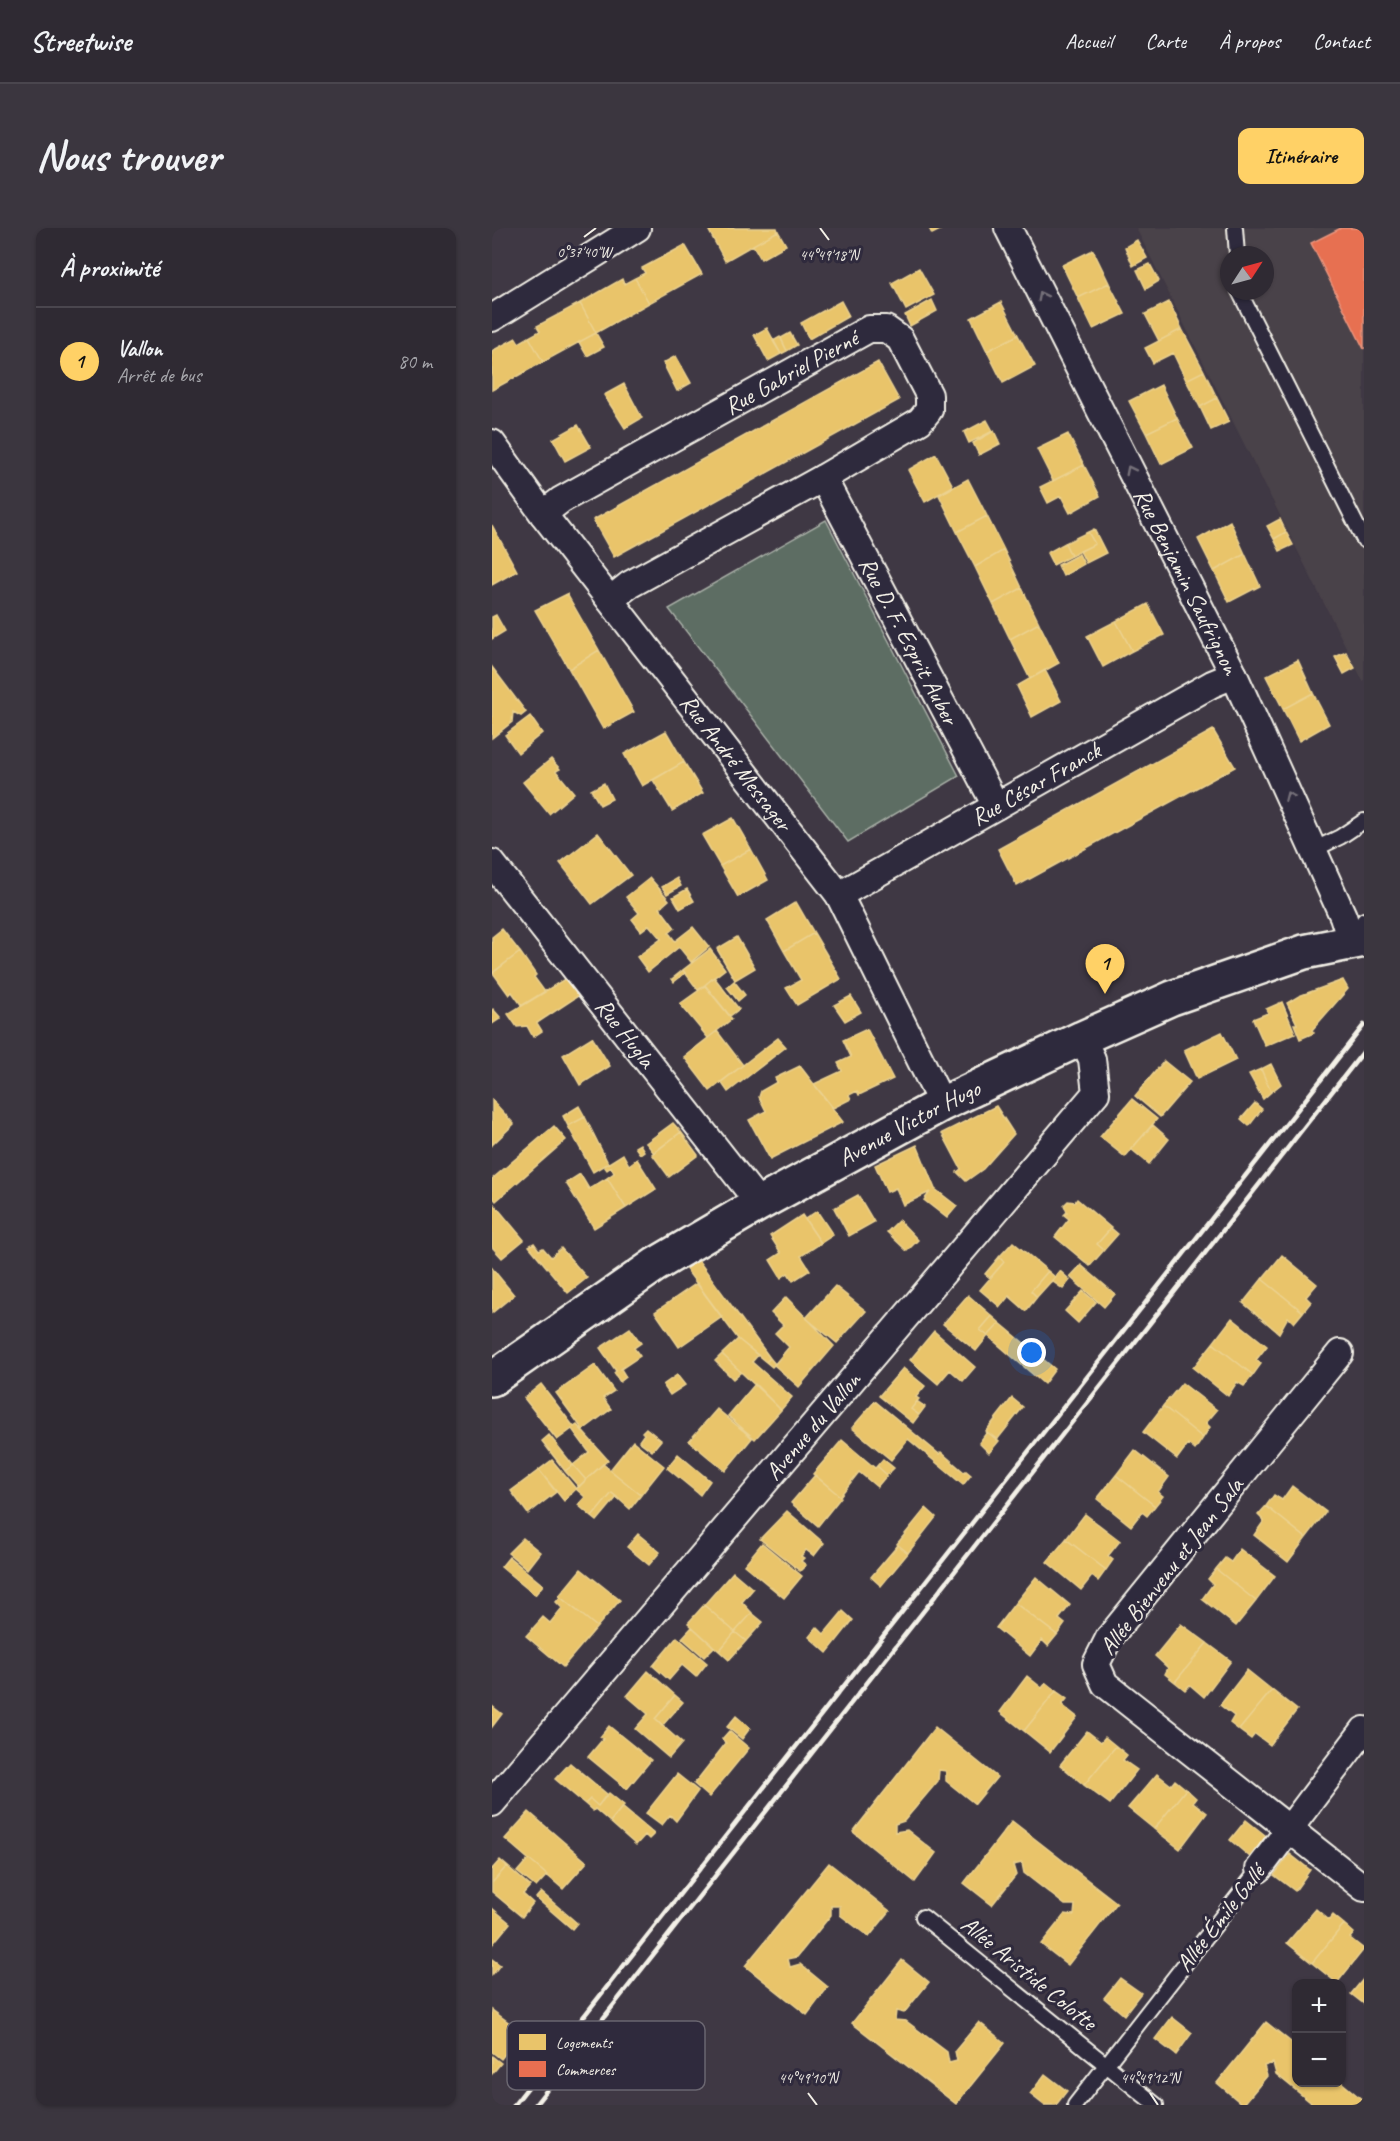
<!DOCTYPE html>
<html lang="fr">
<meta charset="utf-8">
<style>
:root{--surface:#2f2a33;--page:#3b363f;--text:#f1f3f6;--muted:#a7a7ac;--line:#4a464e;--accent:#ffd166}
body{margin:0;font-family:Caveat,sans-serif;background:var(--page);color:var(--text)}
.controls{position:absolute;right:18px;bottom:18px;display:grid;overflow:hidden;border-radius:12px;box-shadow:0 2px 4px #0004}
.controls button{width:54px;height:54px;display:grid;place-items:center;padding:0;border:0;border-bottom:2px solid var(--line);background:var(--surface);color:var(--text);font:30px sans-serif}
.compass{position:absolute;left:728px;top:18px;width:54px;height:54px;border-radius:50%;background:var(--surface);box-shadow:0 2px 4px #0004;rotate:54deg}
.you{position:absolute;left:540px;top:1125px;width:21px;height:21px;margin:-15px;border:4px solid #fff;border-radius:50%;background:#1a73e8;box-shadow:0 0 0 9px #1a73e833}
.badge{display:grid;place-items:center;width:39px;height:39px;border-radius:50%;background:var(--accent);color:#111;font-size:20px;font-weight:700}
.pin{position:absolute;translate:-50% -50px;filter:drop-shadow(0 2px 3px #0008)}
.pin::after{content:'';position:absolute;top:32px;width:21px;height:18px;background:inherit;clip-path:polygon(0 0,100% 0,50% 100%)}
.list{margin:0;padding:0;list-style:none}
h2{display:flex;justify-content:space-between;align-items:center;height:78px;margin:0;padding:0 24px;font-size:26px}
h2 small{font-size:20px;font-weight:400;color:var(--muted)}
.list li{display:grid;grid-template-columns:39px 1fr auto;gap:18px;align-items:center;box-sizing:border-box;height:108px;padding:0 24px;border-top:2px solid var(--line)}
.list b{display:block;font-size:22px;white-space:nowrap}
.list p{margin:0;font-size:20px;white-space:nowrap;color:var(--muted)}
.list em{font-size:20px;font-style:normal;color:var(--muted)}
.map{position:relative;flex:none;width:872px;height:1877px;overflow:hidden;border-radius:12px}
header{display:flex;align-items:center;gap:36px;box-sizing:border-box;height:84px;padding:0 30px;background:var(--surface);border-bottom:2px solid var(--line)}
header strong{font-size:28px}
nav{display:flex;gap:33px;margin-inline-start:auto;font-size:21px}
.intro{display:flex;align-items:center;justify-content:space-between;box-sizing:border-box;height:144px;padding:0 36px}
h1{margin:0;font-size:42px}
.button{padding:15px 27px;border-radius:12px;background:var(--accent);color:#111;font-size:21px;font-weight:700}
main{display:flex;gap:36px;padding:0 36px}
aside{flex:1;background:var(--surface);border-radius:12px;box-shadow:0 2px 4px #0004}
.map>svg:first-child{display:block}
.built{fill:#4a4249;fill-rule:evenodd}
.green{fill:#5d6d64;stroke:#a8afa6;stroke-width:1.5}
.homes{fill:#e9c46a;stroke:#ecd290;stroke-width:1.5}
.shops{fill:#e76f51;stroke:#eb967e;stroke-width:1.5}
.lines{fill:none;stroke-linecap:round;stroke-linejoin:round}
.lane-casing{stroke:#f4f1e8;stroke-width:18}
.street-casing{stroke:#f4f1e8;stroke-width:30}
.secondary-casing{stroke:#f4f1e8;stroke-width:38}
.lane{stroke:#2f2a3d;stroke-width:14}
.street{stroke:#2f2a3d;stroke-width:26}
.secondary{stroke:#2f2a3d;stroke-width:33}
.rail{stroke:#f4f1e8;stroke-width:4.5}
.oneway{stroke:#747079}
.ticks{fill:none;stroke:#f4f1e8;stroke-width:2}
.labels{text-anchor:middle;stroke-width:6;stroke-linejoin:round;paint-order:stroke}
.street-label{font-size:24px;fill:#f4f1e8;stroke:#2f2a3d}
.key{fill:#2f2a3d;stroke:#6a6670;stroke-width:1.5}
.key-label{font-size:16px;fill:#f4f1e8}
.ticks-label{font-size:15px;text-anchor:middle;fill:#f4f1e8;stroke:#2f2a3d;stroke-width:6;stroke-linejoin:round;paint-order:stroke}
</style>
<header>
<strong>Streetwise</strong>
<nav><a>Accueil</a><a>Carte</a><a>À propos</a><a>Contact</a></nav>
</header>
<div class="intro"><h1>Nous trouver</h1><a class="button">Itinéraire</a></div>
<main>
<aside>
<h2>À proximité<small></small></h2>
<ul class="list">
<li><span class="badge">1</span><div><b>Vallon</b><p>Arrêt de bus</p></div><em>80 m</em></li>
</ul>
</aside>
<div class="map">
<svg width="872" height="1877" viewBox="0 0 872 1877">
<rect width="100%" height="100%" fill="#3f3844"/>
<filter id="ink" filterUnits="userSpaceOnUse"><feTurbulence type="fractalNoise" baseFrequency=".0167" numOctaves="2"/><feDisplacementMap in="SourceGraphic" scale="12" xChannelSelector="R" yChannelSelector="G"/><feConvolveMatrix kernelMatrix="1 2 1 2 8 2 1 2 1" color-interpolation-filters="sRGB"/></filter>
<g filter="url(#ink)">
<path class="built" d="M644 0H872V455ZM737 27H773V63H737Z"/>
<path class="green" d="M334 292 467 548 356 614 177 381Z"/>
<path class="homes" d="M222 0H285L286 3 233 33 217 3Z
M437 0H452L440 6Z
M286 3 294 17 269 31 261 17Z
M645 12 655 30 641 38 633 19Z
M193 17 210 46 157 75 143 50 153 45 150 40Z
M601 22 617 55 586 70 570 37Z
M658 36 667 53 654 61 645 42Z
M427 40 442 67 414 82 400 55Z
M143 50 157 75 104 105 88 75 130 51 132 56Z
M617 55 633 86 601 101 586 70Z
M440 72 445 83 418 98 413 87Z
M349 73 357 88 317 111 309 95Z
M509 74 526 107 495 123 479 90Z
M677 74 690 101 667 113 653 86Z
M88 75 104 105 51 134 37 109 48 103 45 98Z
M275 100 289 126 276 133 262 107Z
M690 101 712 143 694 152 681 125 661 135 653 120Z
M104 105 112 119 95 128 87 114Z
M298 105 305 117 295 123 289 110Z
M526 107 543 138 511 155 495 123Z
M37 109 51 134 0 162V123L24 110 27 115Z
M288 109 295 123 289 126 281 113Z
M184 128 199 155 185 163 171 135Z
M386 134 407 172 122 329 101 292Z
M712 143 725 170 708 179 694 152Z
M132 156 150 190 133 200 112 167Z
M669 157 685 190 654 205 637 173Z
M725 170 737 194 719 202 708 179Z
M685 190 701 220 669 236 654 205Z
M495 192 501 203 477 215 472 204Z
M86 197 99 219 73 233 61 211Z
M502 203 508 216 487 227 481 215Z
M576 206 592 237 561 253 545 221Z
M444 226 461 258 433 274 416 242Z
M592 237 608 268 578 285 569 268 556 275 548 259Z
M476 251 495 288 465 304 447 267Z
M495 288 512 322 483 339 465 304Z
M788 291 794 304 782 311 775 298Z
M738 293 753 326 722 343 706 311Z
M0 297 25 343 0 357Z
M602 301 614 325 594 335 588 323 603 316 596 304Z
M596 304 603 316 579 328 573 315Z
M794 304 801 317 788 323 782 311Z
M573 315 579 328 561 337 555 325Z
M512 322 530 360 501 376 483 339Z
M587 326 592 336 571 348 566 337Z
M753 326 768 358 737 374 722 343Z
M530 360 547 395 518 411 501 376Z
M75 366 107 422 77 441 43 382Z
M656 376 672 407 640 423 624 393Z
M4 387 13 403 0 411V389Z
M624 393 640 423 611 439 595 408Z
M547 395 567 435 538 451 518 411Z
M107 422 142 484 111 501 77 441Z
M854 424 863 440 852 446 843 429Z
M806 432 821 465 791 481 774 448Z
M0 439 34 484 29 488 21 484 20 494 0 510Z
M553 442 569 473 540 489 525 458Z
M821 465 837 496 807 513 791 481Z
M38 488 50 505 26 525 13 507Z
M721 502 743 539 525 658 506 621Z
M174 503 192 534 150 558 132 526Z
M59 531 68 541 64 543 82 565 57 586 31 554Z
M192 534 211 565 180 583 161 552Z
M112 555 120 571 108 577 99 562Z
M241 590 259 621 228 638 210 607Z
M106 605 139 647 100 676 68 635Z
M259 621 276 652 246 669 228 638Z
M158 650 177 672 168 680 183 700 177 705 183 713 201 699 217 719 199 734 187 719 156 744 145 729 169 711 157 697 149 703 140 691 147 685 134 669Z
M185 650 189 658 175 666 170 659Z
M195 661 202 673 188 681 181 669Z
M304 674 322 705 292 723 275 692Z
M10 701 28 724 0 745V709Z
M322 705 349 751 305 777 294 760 309 752 292 723Z
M245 709 263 740 243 752 225 721Z
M218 721 233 741 206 762 191 742Z
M28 724 44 747 42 749 53 764 30 778 20 764 17 767 1 745Z
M191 742 193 745 182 754 180 751Z
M76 749 89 766 45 795 50 803 41 809 35 798 25 799 16 786Z
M222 749 247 781 238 788 213 757Z
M851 752 856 761 820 802 822 805 808 811 802 796H805L795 775 807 768Z
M242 753 253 767 246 773 235 759Z
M213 758 240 791 216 810 188 776Z
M359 768 369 784 353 793 342 777Z
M790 774 803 805 773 818 761 791 776 785 774 781Z
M1 781 9 790 0 796V782Z
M375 801 401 851 367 867 365 863 357 867 359 871 341 880 322 856 350 843 346 835 359 829 351 812Z
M225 803 251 837 218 863 192 829Z
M730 804 744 832 705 851 692 822Z
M100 809 118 838 88 857 71 827Z
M286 810 294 819 236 864 229 854Z
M672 833 698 854 668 889 643 868Z
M779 836 789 856 779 864 769 841Z
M308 838 351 894 278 931 257 892 274 883 267 869 269 863 285 854 283 850Z
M769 841 779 864 771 871 757 846Z
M640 871 665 891 633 929 608 909Z
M0 872 22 896 0 917Z
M763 875 770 881 757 898 749 891Z
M87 878 93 889 76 898 71 888Z
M504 878 522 906 491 941 474 953 465 944 469 941 450 905Z
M93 889 116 935 101 944 76 898Z
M181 895 189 904 162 925 154 915Z
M661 897 677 911 657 936 639 921Z
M62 898 74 912 4 973 0 968V951Z
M189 904 206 927 177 949 160 926Z
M148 916 152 923 148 926 143 919Z
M425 917 443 961 465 978 455 990 432 972 438 964 411 977 404 960 395 964 383 937Z
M131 926 137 937 145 931 164 961 134 980 115 950 122 945 119 939 115 942 112 938Z
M88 946 97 961 115 950 134 980 102 1000 74 955Z
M366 967 382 994 357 1008 342 980Z
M585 971 619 1000 605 1016 612 1022 598 1038 563 1009 577 991 572 987 575 984 572 977 576 973 583 974Z
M2 976 32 1012 10 1030 0 1019V978Z
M325 983 341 1007 329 1015 313 991Z
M310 987 329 1015 309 1028 318 1042 301 1053 296 1045 289 1050 278 1032 289 1025 278 1008Z
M407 992 426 1012 415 1023 395 1004Z
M619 1000 626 1006 612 1022 605 1016Z
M521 1014 556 1043 539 1063 545 1069 534 1083 517 1068 508 1079 488 1062 512 1034 507 1029Z
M42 1015 47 1022 51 1020 59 1029 69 1020 95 1050 76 1065 37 1018Z
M790 1027 825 1056 814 1069 819 1074 811 1084 770 1051Z
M507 1029 512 1034 498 1050 493 1046Z
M206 1032 278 1130 274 1134 246 1111 193 1040Z
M589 1037 623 1066 612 1079 578 1049Z
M0 1040 22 1067 0 1085Z
M556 1043 563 1049 545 1069 539 1063Z
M568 1043 578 1052 571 1061 560 1053Z
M770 1051 811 1084 802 1095 796 1089 787 1105 751 1075Z
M205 1055 230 1089 187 1119 163 1084Z
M343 1058 374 1083 345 1115 314 1090Z
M591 1063 604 1074 586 1095 573 1083Z
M476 1067 500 1088 488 1102 496 1108 484 1123 451 1096Z
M294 1069 342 1118 307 1159 282 1137 297 1119 283 1105 291 1097 279 1085Z
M500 1088 508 1095 496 1108 488 1102Z
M740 1090 775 1118 764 1132 769 1136 761 1147 721 1115Z
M508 1095 563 1141 552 1156 496 1108Z
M138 1100 149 1115 142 1120 148 1128 129 1141 134 1149 128 1154 122 1145 124 1143 108 1120Z
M442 1103 483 1139 471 1153 458 1142 446 1156 418 1132Z
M246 1111 266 1127 260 1134 300 1169 289 1182 230 1126Z
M721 1115 761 1147 752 1158 745 1154 736 1168 701 1140Z
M230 1126 249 1144 241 1151 223 1133Z
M278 1130 283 1136 280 1139 274 1134Z
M103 1137 122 1163 111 1170 119 1181 91 1202 64 1165Z
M411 1140 433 1158 424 1169 427 1171 419 1181 427 1187 421 1195 387 1168Z
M185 1147 193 1157 178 1167 171 1157Z
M690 1155 725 1182 714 1195 718 1199 711 1210 671 1178Z
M49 1156 82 1199 85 1197 116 1232 94 1252 81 1237 97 1224 80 1201 65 1212 32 1170Z
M263 1156 289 1182 263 1211 236 1188Z
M520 1170 531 1179 505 1212 494 1203Z
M383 1173 447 1226 449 1224 472 1244 474 1243 479 1247 471 1257 416 1211 399 1232 360 1200Z
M425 1173 433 1179 427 1187 419 1181Z
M671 1178 711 1210 703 1222 696 1216 685 1231 651 1204Z
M225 1181 260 1210 233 1243 197 1213Z
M154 1200 169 1212 160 1223 147 1213 152 1206 150 1204Z
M495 1204 507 1213 497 1225 487 1215Z
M57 1207 81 1237 73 1243 50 1213Z
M350 1212 383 1240 385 1238 395 1247 385 1259 367 1244 348 1268 321 1246Z
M141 1213 172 1238 149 1267 118 1242Z
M643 1222 677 1249 666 1264 671 1268 663 1278 624 1247Z
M186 1226 218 1253 208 1267 175 1240Z
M391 1231 402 1240 395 1247 385 1238Z
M60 1232 84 1261 72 1273 47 1242Z
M111 1236 149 1267 138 1281 120 1265 100 1289 86 1277 93 1269 84 1261Z
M81 1237 94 1252 87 1259 73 1243Z
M47 1242 64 1264 36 1286 19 1263Z
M323 1247 349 1269 326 1298 299 1275Z
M624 1247 663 1278 655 1288 650 1284 639 1298 605 1271Z
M800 1258 834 1284 814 1310 774 1278 782 1267 790 1272Z
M120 1265 125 1269 105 1293 100 1289Z
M774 1278 814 1310 796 1334 762 1307 772 1293 766 1287Z
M434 1280 444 1289 416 1325 405 1316Z
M295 1283 332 1315 322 1328 314 1322 309 1328 312 1330 309 1333 314 1337 308 1343 268 1311Z
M593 1286 628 1313 616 1328 621 1332 614 1342 574 1311Z
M146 1306 168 1324 157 1337 135 1319Z
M31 1310 48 1324 35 1341 16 1325Z
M574 1311 614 1342 606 1353 600 1348 589 1362 555 1334Z
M270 1315 310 1348 292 1370 252 1337Z
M406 1317 416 1325 389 1358 379 1349Z
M748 1321 783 1348 764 1373 724 1341 733 1330 739 1334Z
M17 1329 51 1357 43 1367 9 1339Z
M89 1341 128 1372 105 1399 67 1368Z
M724 1341 764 1373 744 1398 710 1371 721 1356 716 1351Z
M241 1344 261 1361 250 1374 260 1385 243 1404 212 1377Z
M544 1349 578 1377 567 1391 573 1396 565 1407 523 1375Z
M68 1369 105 1399 71 1439 34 1408 51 1389 58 1395 70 1380 64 1374Z
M523 1375 565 1407 556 1418 550 1412 538 1428 504 1400Z
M212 1377 243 1404 227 1423 196 1395Z
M351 1383 361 1392 335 1425 317 1409 325 1399 332 1406Z
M260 1385 271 1394 254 1413 243 1404Z
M689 1396 715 1415 683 1454 673 1446 676 1440 663 1428Z
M200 1399 222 1419 212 1429 190 1410Z
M243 1404 254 1413 237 1432 227 1423Z
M185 1409 215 1435 204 1449 190 1437 177 1452 161 1438Z
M715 1415 739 1433 712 1469 698 1457 693 1462 683 1454Z
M755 1442 780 1462 747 1502 738 1495 742 1488 728 1477Z
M156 1443 183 1467 163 1491 190 1515 177 1530 143 1501 156 1486 135 1468Z
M535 1448 550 1460 554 1455 564 1463 532 1503 508 1484Z
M780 1462 805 1482 778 1517 763 1506 759 1511 747 1502Z
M564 1463 575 1471 570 1477 585 1489 558 1524 532 1503Z
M183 1467 191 1474 170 1498 163 1491Z
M0 1478 10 1486 0 1499Z
M244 1488 258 1500 250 1511 235 1499Z
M117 1498 159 1532 135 1561 96 1529 111 1511 108 1509Z
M443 1499 505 1549 483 1576 454 1553V1543L447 1542 446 1553 412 1593 403 1596V1604L415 1602 444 1625 423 1654 361 1604Z
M237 1503 257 1520 217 1569 202 1556 234 1515 230 1511Z
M595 1503 609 1514 613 1509 624 1518 592 1557 568 1537Z
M624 1518 635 1527 631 1532 645 1542 618 1576 592 1557Z
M78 1535 115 1566 106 1578 98 1571 93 1576 63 1551Z
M185 1546 206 1563 184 1593 178 1587 170 1597 154 1585Z
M665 1546 679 1557 683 1552 694 1561 662 1601 636 1580Z
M694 1561 704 1570 701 1574 715 1585 688 1621 662 1601Z
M117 1565 132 1577 118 1594 103 1581 101 1583 93 1576 98 1571 106 1578Z
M130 1579 162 1606 157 1611 153 1607 144 1617 118 1594Z
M37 1584 95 1634 71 1661 13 1611Z
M754 1592 774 1608 758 1629 738 1612Z
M520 1593 625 1675 576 1737 549 1716 573 1686 582 1687 583 1677H573L532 1645 530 1635 521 1637 524 1647 500 1677 472 1655Z
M798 1626 818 1642 803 1663 782 1647Z
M36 1631 55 1647 44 1659 25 1644Z
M8 1632 15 1638 0 1655V1641Z
M337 1635 398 1683 377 1709 348 1687V1678H339V1687L305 1729 296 1731 298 1739 308 1736 336 1759 315 1787 253 1738Z
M15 1638 38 1658 31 1666 41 1675 30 1689 0 1664V1655Z
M49 1664 85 1695 80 1701 44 1670Z
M0 1680 18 1695 0 1717Z
M824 1681 837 1692 841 1687 852 1696 820 1735 795 1715Z
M852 1696 862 1705 858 1710 872 1721 845 1755 820 1735Z
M0 1731 8 1737 0 1747Z
M410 1732 437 1754 412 1785 404 1783 403 1792 414 1793 455 1824 457 1835 465 1833 463 1823 487 1794 513 1815 464 1876 360 1795Z
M628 1750 649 1765 632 1787 612 1770Z
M872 1750V1776L859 1766Z
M0 1782 30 1804 9 1831 0 1824Z
M680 1789 700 1805 684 1827 663 1811Z
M774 1794 804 1818V1854H849L872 1873V1877H822L784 1846 781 1835 772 1838 775 1848 751 1877 725 1855Z
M0 1828 9 1835 0 1846Z
M553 1846 575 1863 564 1877H552L538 1866Z"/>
<path class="shops" d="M849 0H872V121L819 15Z"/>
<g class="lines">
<g class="lane-casing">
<path id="lane" d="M743 0 745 27
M747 63 872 312
M821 622 848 609 872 593
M860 712 872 692
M431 1689 664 1877
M583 1877 767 1641"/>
</g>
<g class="street-casing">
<g id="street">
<path id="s1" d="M516 0 742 447 851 688 859 713"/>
<path d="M0 90 145 0"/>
<path id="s2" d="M0 215 51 286 347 667 450 876"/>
<path id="s3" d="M331 250 504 578"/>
<path id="s4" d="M51 286 69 272 377 101H394L408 111 437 167V182L428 193 331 250 137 357 118 372"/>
<path id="s5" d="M0 635 259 965 265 977"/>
<path id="s6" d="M347 667 720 456 742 447"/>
<path d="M848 1125 617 1410 604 1436 613 1456 872 1660"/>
<path id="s7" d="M0 1575 604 865 600 831 590 810"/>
<path d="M767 1641 872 1502"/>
</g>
</g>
<g class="secondary-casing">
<g id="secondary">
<path id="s8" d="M0 1151 163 1037 265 977 450 876 590 810 680 770 812 724 872 712"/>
</g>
</g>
<use href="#lane" class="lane"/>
<use href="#street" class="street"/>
<use href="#secondary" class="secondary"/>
<path class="rail" d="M22 1877 872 797
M43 1877 872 823"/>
</g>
<defs><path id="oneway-chevron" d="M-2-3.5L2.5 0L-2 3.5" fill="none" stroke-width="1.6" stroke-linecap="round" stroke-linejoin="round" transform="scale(1.5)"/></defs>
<g class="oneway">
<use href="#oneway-chevron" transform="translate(550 68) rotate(-117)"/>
<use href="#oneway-chevron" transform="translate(638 242) rotate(-117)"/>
<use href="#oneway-chevron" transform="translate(797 568) rotate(-114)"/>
</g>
</g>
<path class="ticks" d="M328 0 337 12M92 9 104 0M316 1865 325 1877M658 1865 666 1877"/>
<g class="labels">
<g class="street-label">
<text dy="8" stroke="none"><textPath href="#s4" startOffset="286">Rue Gabriel Pierné</textPath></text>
<text dy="8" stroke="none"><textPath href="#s1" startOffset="396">Rue Benjamin Saufrignon</textPath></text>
<text dy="8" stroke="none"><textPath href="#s3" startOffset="184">Rue D. F. Esprit Auber</textPath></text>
<text dy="8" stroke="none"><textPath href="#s2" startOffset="402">Rue André Messager</textPath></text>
<text dy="8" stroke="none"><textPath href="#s6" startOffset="226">Rue César Franck</textPath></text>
<text dy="8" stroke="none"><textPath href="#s5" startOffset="216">Rue Hugla</textPath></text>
<text dy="8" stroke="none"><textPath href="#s8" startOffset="490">Avenue Victor Hugo</textPath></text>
<text dy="8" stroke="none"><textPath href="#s7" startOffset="495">Avenue du Vallon</textPath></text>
<text transform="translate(679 1338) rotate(-52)" y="8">Allée Bienvenu et Jean Sala</text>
<text transform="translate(728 1690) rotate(-52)" y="8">Allée Émile Gallé</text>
<text transform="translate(537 1745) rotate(39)" y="8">Allée Aristide Colotte</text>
</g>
</g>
<rect x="15" y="1793" width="198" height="69" rx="9" class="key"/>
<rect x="27" y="1806" width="27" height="16" fill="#e9c46a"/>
<rect x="27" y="1833" width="27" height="16" fill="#e76f51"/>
<g class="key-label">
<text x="64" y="1820">Logements</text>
<text x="64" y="1847">Commerces</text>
</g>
<g class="ticks-label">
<text x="92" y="29">0°37'40"W</text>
<text x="337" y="32">44°49'18"N</text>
<text x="316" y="1855">44°49'10"N</text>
<text x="658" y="1855">44°49'12"N</text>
</g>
</svg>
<div class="controls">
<button>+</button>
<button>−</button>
</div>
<svg class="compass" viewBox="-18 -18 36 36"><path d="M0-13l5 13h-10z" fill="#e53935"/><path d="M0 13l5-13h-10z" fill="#a7a7ac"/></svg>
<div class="you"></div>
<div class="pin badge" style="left:613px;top:766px">1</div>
</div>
</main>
